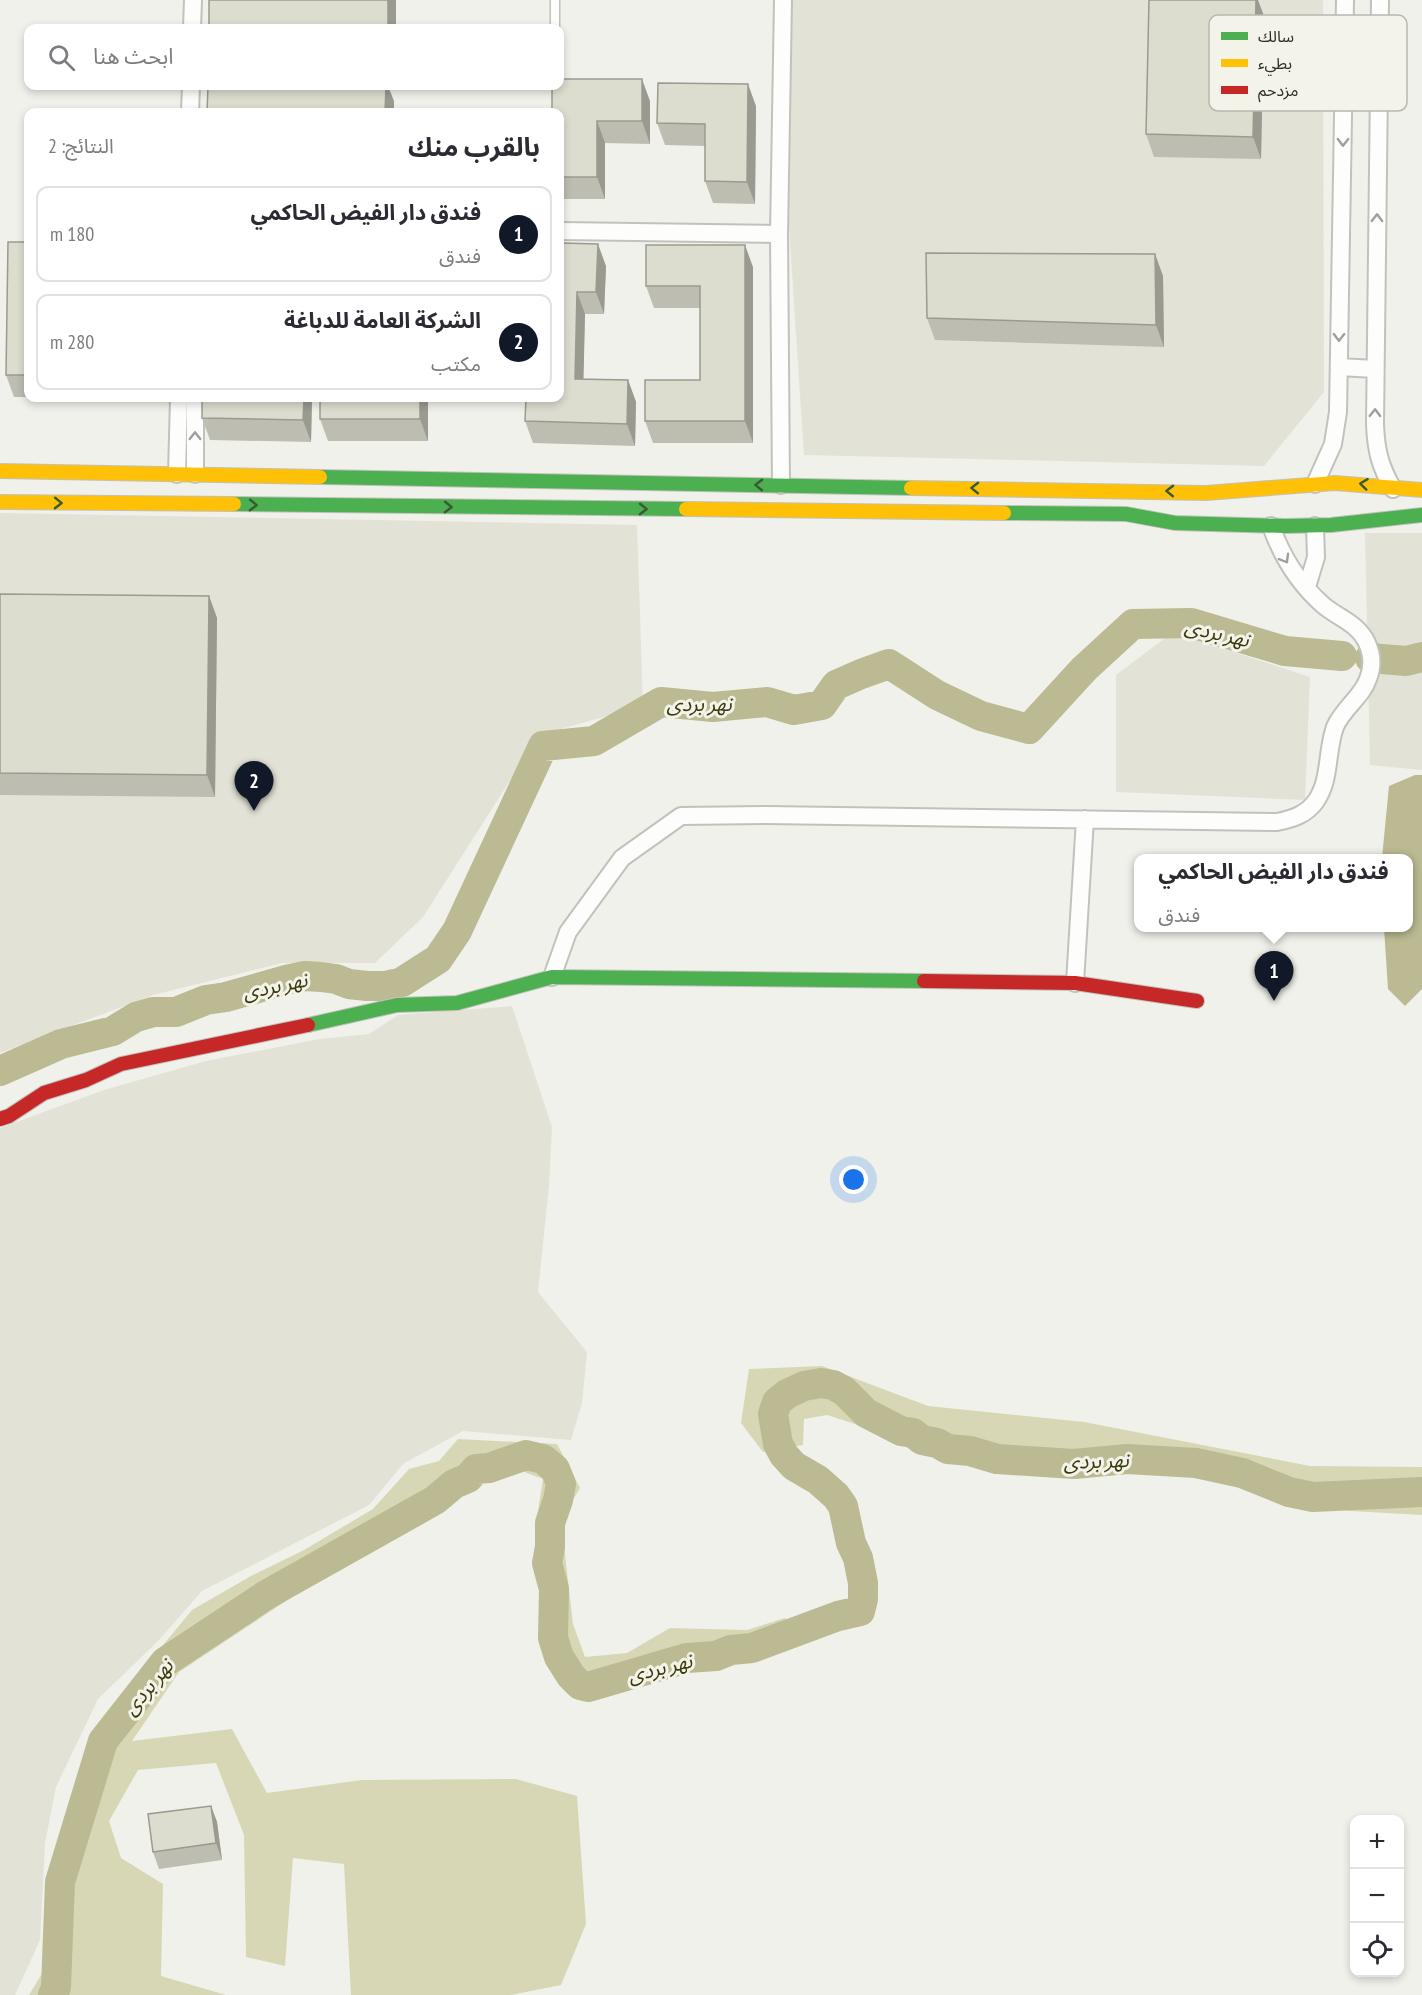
<!DOCTYPE html>
<html lang="ar">
<meta charset="utf-8">
<style>
:root{--surface:#fff;--page:#f2f2f3;--text:#2b2b33;--muted:#7c7c81;--line:#e1e1e2;--accent:#111827}
body{margin:0;font-family:"PT Sans Narrow","Noto Sans Arabic",sans-serif;background:var(--page);color:var(--text);direction:rtl}
.controls{position:absolute;right:18px;bottom:18px;display:grid;overflow:hidden;border-radius:12px;box-shadow:0 3px 9px #0003}
.controls button{width:54px;height:54px;display:grid;place-items:center;padding:0;border:0;border-bottom:2px solid var(--line);background:var(--surface);color:var(--text);font:30px sans-serif}
.you{position:absolute;left:854px;top:1180px;width:21px;height:21px;margin:-15px;border:4px solid #fff;border-radius:50%;background:#1a73e8;box-shadow:0 0 0 9px #1a73e833}
.badge{display:grid;place-items:center;width:39px;height:39px;border-radius:50%;background:var(--accent);color:#fff;font-size:20px;font-weight:700}
.pin{position:absolute;translate:-50% -50px;filter:drop-shadow(0 2px 3px #0008)}
.pin::after{content:'';position:absolute;top:32px;width:21px;height:18px;background:inherit;clip-path:polygon(0 0,100% 0,50% 100%)}
.popup{position:absolute;left:1134px;top:854px;width:279px;height:78px;box-sizing:border-box;display:grid;place-content:center;border-radius:12px;background:var(--surface);filter:drop-shadow(0 2px 4px #0005);font-size:20px;white-space:nowrap;color:var(--muted)}
.popup b{font-size:22px;color:var(--text)}
.popup::after{content:'';position:absolute;left:50%;top:100%;margin-left:-12px;border:12px solid transparent;border-top-color:var(--surface)}
.list{margin:0;padding:0;list-style:none}
h2{display:flex;justify-content:space-between;align-items:center;height:78px;margin:0;padding:0 24px;font-size:26px}
h2 small{font-size:20px;font-weight:400;color:var(--muted)}
.list li{display:grid;grid-template-columns:39px 1fr auto;gap:18px;align-items:center;box-sizing:border-box;height:96px;margin:0 12px 12px;padding:0 12px;border:2px solid var(--line);border-radius:12px}
.list b{display:block;font-size:22px;white-space:nowrap}
.list p{margin:0;font-size:20px;white-space:nowrap;color:var(--muted)}
.list em{font-size:20px;font-style:normal;color:var(--muted)}
.icon{flex:none;width:33px;height:33px;fill:none;stroke:currentColor;stroke-width:2;stroke-linecap:round;stroke-linejoin:round}
.map{position:relative;flex:none;width:1422px;height:1995px;overflow:hidden;direction:ltr}
.search{position:absolute;background:var(--surface);box-shadow:0 3px 9px #0003;left:24px;top:24px;width:540px;height:66px;display:flex;align-items:center;gap:15px;box-sizing:border-box;padding:0 21px;border-radius:12px;color:var(--muted);font-size:22px}
.panel{position:absolute;background:var(--surface);box-shadow:0 3px 9px #0003;left:24px;top:108px;width:540px;height:294px;border-radius:12px;direction:rtl}
.map>svg:first-child{display:block}
.built{fill:#e2e2d7}
.forest{fill:#d7d7b5}
.water{fill:#bbba92}
.lines{fill:none;stroke-linecap:round;stroke-linejoin:round}
.river{stroke:#bbba92;stroke-width:30}
.lane-casing{stroke:#c2c2bd;stroke-width:11}
.street-casing{stroke:#c2c2bd;stroke-width:20}
.fast-casing{stroke:#c2c2bd;stroke-width:16}
.slow-casing{stroke:#c2c2bd;stroke-width:16}
.jam-casing{stroke:#c2c2bd;stroke-width:16}
.lane{stroke:#fdfdfc;stroke-width:8}
.street{stroke:#fdfdfc;stroke-width:16}
.fast{stroke:#4caf50;stroke-width:14}
.slow{stroke:#ffc107;stroke-width:14}
.jam{stroke:#c62828;stroke-width:14}
.wall{fill:#bdbdb2}
.shaded-wall{fill:#9a9a91}
.building{fill:#dcdccf;stroke:#9a9a91;stroke-width:1.5}
.oneway{stroke:#9f9f9d}
.oneway2{stroke:#385a37}
.labels{text-anchor:middle;stroke-width:6;stroke-linejoin:round;paint-order:stroke}
.water-label{font-size:20px;font-style:italic;fill:#3b3a0d;stroke:#f3f3e9}
.key{fill:#f3f3e9;stroke:#b8b8af;stroke-width:1.5}
.key-label{font-size:16px;fill:#2d2d29}
</style>
<div class="map">
<svg width="1422" height="1995" viewBox="0 0 1422 1995">
<rect width="100%" height="100%" fill="#f1f1eb"/>
<path class="built" d="M788 0H1323L1324 392 1264 466 804 455 788 212Z
M0 513 637 525 643 706 539 735 423 917 375 963H282L153 995 0 1053Z
M1365 533H1422V770L1370 765Z
M1173 632 1310 677 1305 800 1116 792V675Z
M512 1006 552 1127 549 1186 538 1292 587 1352 582 1403 571 1440 463 1431 403 1464 369 1505 202 1591 158 1641 98 1699 56 1787 45 1843 40 1940 15 1995H0V1128L104 1090 206 1061 320 1039 369 1034 398 1015Z"/>
<path class="forest" d="M822 1366 928 1406 1084 1422 1310 1466 1422 1467V1515L1350 1511 1190 1470 1020 1467 883 1433 827 1415 804 1419 803 1445 763 1452 741 1423 749 1369Z
M458 1439 557 1444 580 1488 561 1520 573 1624 585 1657 627 1653 670 1628 747 1630 785 1618 793 1642 664 1672 591 1694 564 1681 543 1632 537 1517 543 1479 519 1470 456 1491 363 1555 292 1597 179 1672 132 1741 232 1729 267 1793 362 1780 516 1779 577 1796 586 1924 561 1985 511 1995H351L344 1864 293 1858 285 1966 246 1957 244 1835 216 1763 138 1770 109 1821 121 1858 163 1884 161 1976 226 1995H29L43 1972 53 1877 85 1766 126 1690 192 1610 251 1576 304 1550 373 1509 409 1469 439 1461Z"/>
<path class="water" d="M1415 775H1422V989L1405 1006 1388 989 1384 928H1409V858H1382L1389 786Z"/>
<g class="lines">
<path class="river" d="M1370 658 1406 661 1422 657
M0 1071 61 1044 113 1031 136 1017 153 1012H176L206 1000 226 997 286 980 305 976 321 977 336 979 349 984 367 986H385L402 982 438 959 457 931 543 746 594 741 661 702 713 707 767 702 794 710 822 705 836 685 861 674 889 664 937 695 981 716 1029 729 1084 669 1133 624 1191 623 1285 651 1342 656
M53 1995 56 1987 60 1882 103 1741 165 1662 266 1595 435 1500 454 1484 468 1478 476 1469 489 1468 526 1455 543 1459 555 1469 561 1484 558 1500 550 1523V1547L547 1563 554 1589 553 1638 559 1657 571 1676 580 1685 588 1687 687 1658 716 1656 731 1650 752 1648 838 1616 860 1611 863 1599V1583L858 1558 851 1543 843 1506 836 1496 818 1480 794 1466 784 1455 778 1444 773 1414 777 1402 787 1394 804 1386 821 1383 833 1385 844 1391 866 1413 901 1431 913 1433 922 1440 937 1443 948 1449 970 1451 997 1459 1074 1464 1127 1459 1196 1463 1242 1473 1289 1492 1313 1497 1422 1492"/>
<g class="lane-casing">
<path id="lane" d="M555 28V0"/>
</g>
<g class="street-casing">
<path id="street" d="M1380 0 1375 424C1376 451 1380 466 1393 489
M192 28 193 0
M190 112 191 86
M560 231 779 234
M1339 367 1375 369
M177 474 179 398
M195 474V398
M1315 484 1333 444 1338 412 1345 0
M781 485 779 234 783 0
M1307 587 1316 557 1315 526
M552 977 568 932 622 858 681 816 766 815 1277 822C1292 819 1306 815 1316 801 1331 779 1326 752 1335 727 1343 708 1362 697 1368 679 1373 667 1372 654 1367 643 1358 623 1338 618 1323 605 1298 583 1282 557 1271 526
M1075 983 1085 819"/>
</g>
<g class="fast-casing">
<path id="fast" d="M320 477 911 488
M234 504 686 509
M1004 513 1126 514 1175 523 1285 526 1331 525 1422 515
M308 1025 397 1005 457 1003 552 977 924 981"/>
</g>
<g class="slow-casing">
<path id="slow" d="M0 471 320 477
M911 488 1206 493 1335 483 1422 490
M0 502 234 504
M686 509 1004 513"/>
</g>
<g class="jam-casing">
<path id="jam" d="M924 981 1075 983 1197 1001
M0 1119 9 1116 44 1093 86 1080 121 1064 308 1025"/>
</g>
<use href="#lane" class="lane"/>
<use href="#street" class="street"/>
<use href="#fast" class="fast"/>
<use href="#slow" class="slow"/>
<use href="#jam" class="jam"/>
</g>
<path class="wall" d="M1264 16 1261 159 1154 157 1146 134Z
M650 101V144L605 143V199H560V112Z
M756 106 755 204 713 203 705 181V146L665 145 657 123Z
M28 242V397H14L6 375Z
M560 243 606 266 604 314H585L583 379 628 380 636 402 635 446 533 443 525 421Z
M1155 254 1163 276 1164 347 935 340 927 318Z
M753 267V443H653L645 421 700 380V308H654L646 286Z
M202 398H312L311 442 210 440 202 418Z
M428 398V441H328L320 419Z
M0 594 209 596 217 618 215 797 0 795Z
M211 1806 217 1822 222 1860 159 1869 153 1852Z"/>
<path class="shaded-wall" d="M388 0H396V28H388Z
M1256 0H1258L1264 16 1261 159 1253 137Z
M642 79 650 101V144L642 121Z
M748 84 756 106 755 204 747 182Z
M386 86H388L394 101V112H385Z
M597 121 605 143V199L597 177Z
M598 244 606 266 604 314 596 292Z
M745 245 753 267V443L745 421Z
M1155 254 1163 276 1164 347 1156 325Z
M577 292 585 314 583 401 575 379Z
M628 380 636 402 635 446 627 424Z
M304 398H312L311 442 303 420Z
M420 398H428V441L420 419Z
M209 596 217 618 215 797 207 775Z
M211 1806 217 1822 222 1860 216 1843Z"/>
<path class="building" d="M209 0H388V28H209Z
M1149 0H1256L1253 137 1146 134Z
M560 79H642V121H597V177H560V112H552V86H560Z
M658 83 748 84 747 182 705 181V124L657 123Z
M208 86H386L385 112H207Z
M8 242H28V375H6Z
M560 243 598 244 596 292H577L575 379 628 380 627 424 525 421 526 398H560Z
M646 245H745V421H645V380H700V286H646Z
M926 253 1155 254 1156 325 927 318Z
M202 398H304L303 420 202 418Z
M320 398H420V419H320Z
M0 594 209 596 207 775 0 773Z
M211 1806 216 1843 153 1852 148 1814Z"/>
<defs><path id="oneway-chevron" d="M-2-3.5L2.5 0L-2 3.5" fill="none" stroke-width="1.6" stroke-linecap="round" stroke-linejoin="round" transform="scale(1.5)"/></defs>
<g class="oneway">
<use href="#oneway-chevron" transform="translate(1343 142) rotate(91)"/>
<use href="#oneway-chevron" transform="translate(1377 218) rotate(-89)"/>
<use href="#oneway-chevron" transform="translate(1339 337) rotate(91)"/>
<use href="#oneway-chevron" transform="translate(1375 413) rotate(-89)"/>
<use href="#oneway-chevron" transform="translate(195 436) rotate(-90)"/>
<use href="#oneway-chevron" transform="translate(1285 559) rotate(60)"/>
</g>
<g class="oneway2">
<use href="#oneway-chevron" transform="translate(1364 484) rotate(-173)"/>
<use href="#oneway-chevron" transform="translate(759 485) rotate(-179)"/>
<use href="#oneway-chevron" transform="translate(975 488) rotate(-179)"/>
<use href="#oneway-chevron" transform="translate(1170 491) rotate(-179)"/>
<use href="#oneway-chevron" transform="translate(58 503) rotate(1)"/>
<use href="#oneway-chevron" transform="translate(253 505) rotate(1)"/>
<use href="#oneway-chevron" transform="translate(448 507) rotate(1)"/>
<use href="#oneway-chevron" transform="translate(643 509) rotate(1)"/>
</g>
<g class="labels">
<g class="water-label">
<text transform="translate(1217 633) rotate(13)" y="7">نهر بردى</text>
<text x="699" y="711">نهر بردى</text>
<text transform="translate(275 986) rotate(-12)" y="7">نهر بردى</text>
<text transform="translate(1096 1461) rotate(-2)" y="7">نهر بردى</text>
<text transform="translate(660 1668) rotate(-14)" y="7">نهر بردى</text>
<text transform="translate(148 1687) rotate(-50)" y="7">نهر بردى</text>
</g>
</g>
<rect x="1209" y="15" width="198" height="96" rx="9" class="key"/>
<rect x="1221" y="32" width="27" height="8" fill="#4caf50"/>
<rect x="1221" y="59" width="27" height="8" fill="#ffc107"/>
<rect x="1221" y="86" width="27" height="8" fill="#c62828"/>
<g class="key-label">
<text x="1258" y="42">سالك</text>
<text x="1258" y="69">بطيء</text>
<text x="1258" y="96">مزدحم</text>
</g>
</svg>
<div class="controls">
<button>+</button>
<button>−</button>
<button><svg class="icon" aria-label="locate" viewBox="0 0 24 24"><circle cx="12" cy="12" r="6"/><path d="M12 2v4M12 18v4M2 12h4M18 12h4"/></svg></button>
</div>
<div class="you"></div>
<div class="pin badge" style="left:1274px;top:1001px">1</div>
<div class="popup"><b>فندق دار الفيض الحاكمي</b>فندق</div>
<div class="pin badge" style="left:254px;top:811px">2</div>
<div class="search"><svg class="icon" aria-label="search" viewBox="0 0 24 24"><circle cx="10" cy="10" r="6"/><path d="M15 15l6 6"/></svg>ابحث هنا</div>
<section class="panel">
<h2>بالقرب منك<small>النتائج: 2</small></h2>
<ul class="list">
<li><span class="badge">1</span><div><b>فندق دار الفيض الحاكمي</b><p>فندق</p></div><em>180 m</em></li>
<li><span class="badge">2</span><div><b>الشركة العامة للدباغة</b><p>مكتب</p></div><em>280 m</em></li>
</ul>
</section>
</div>
